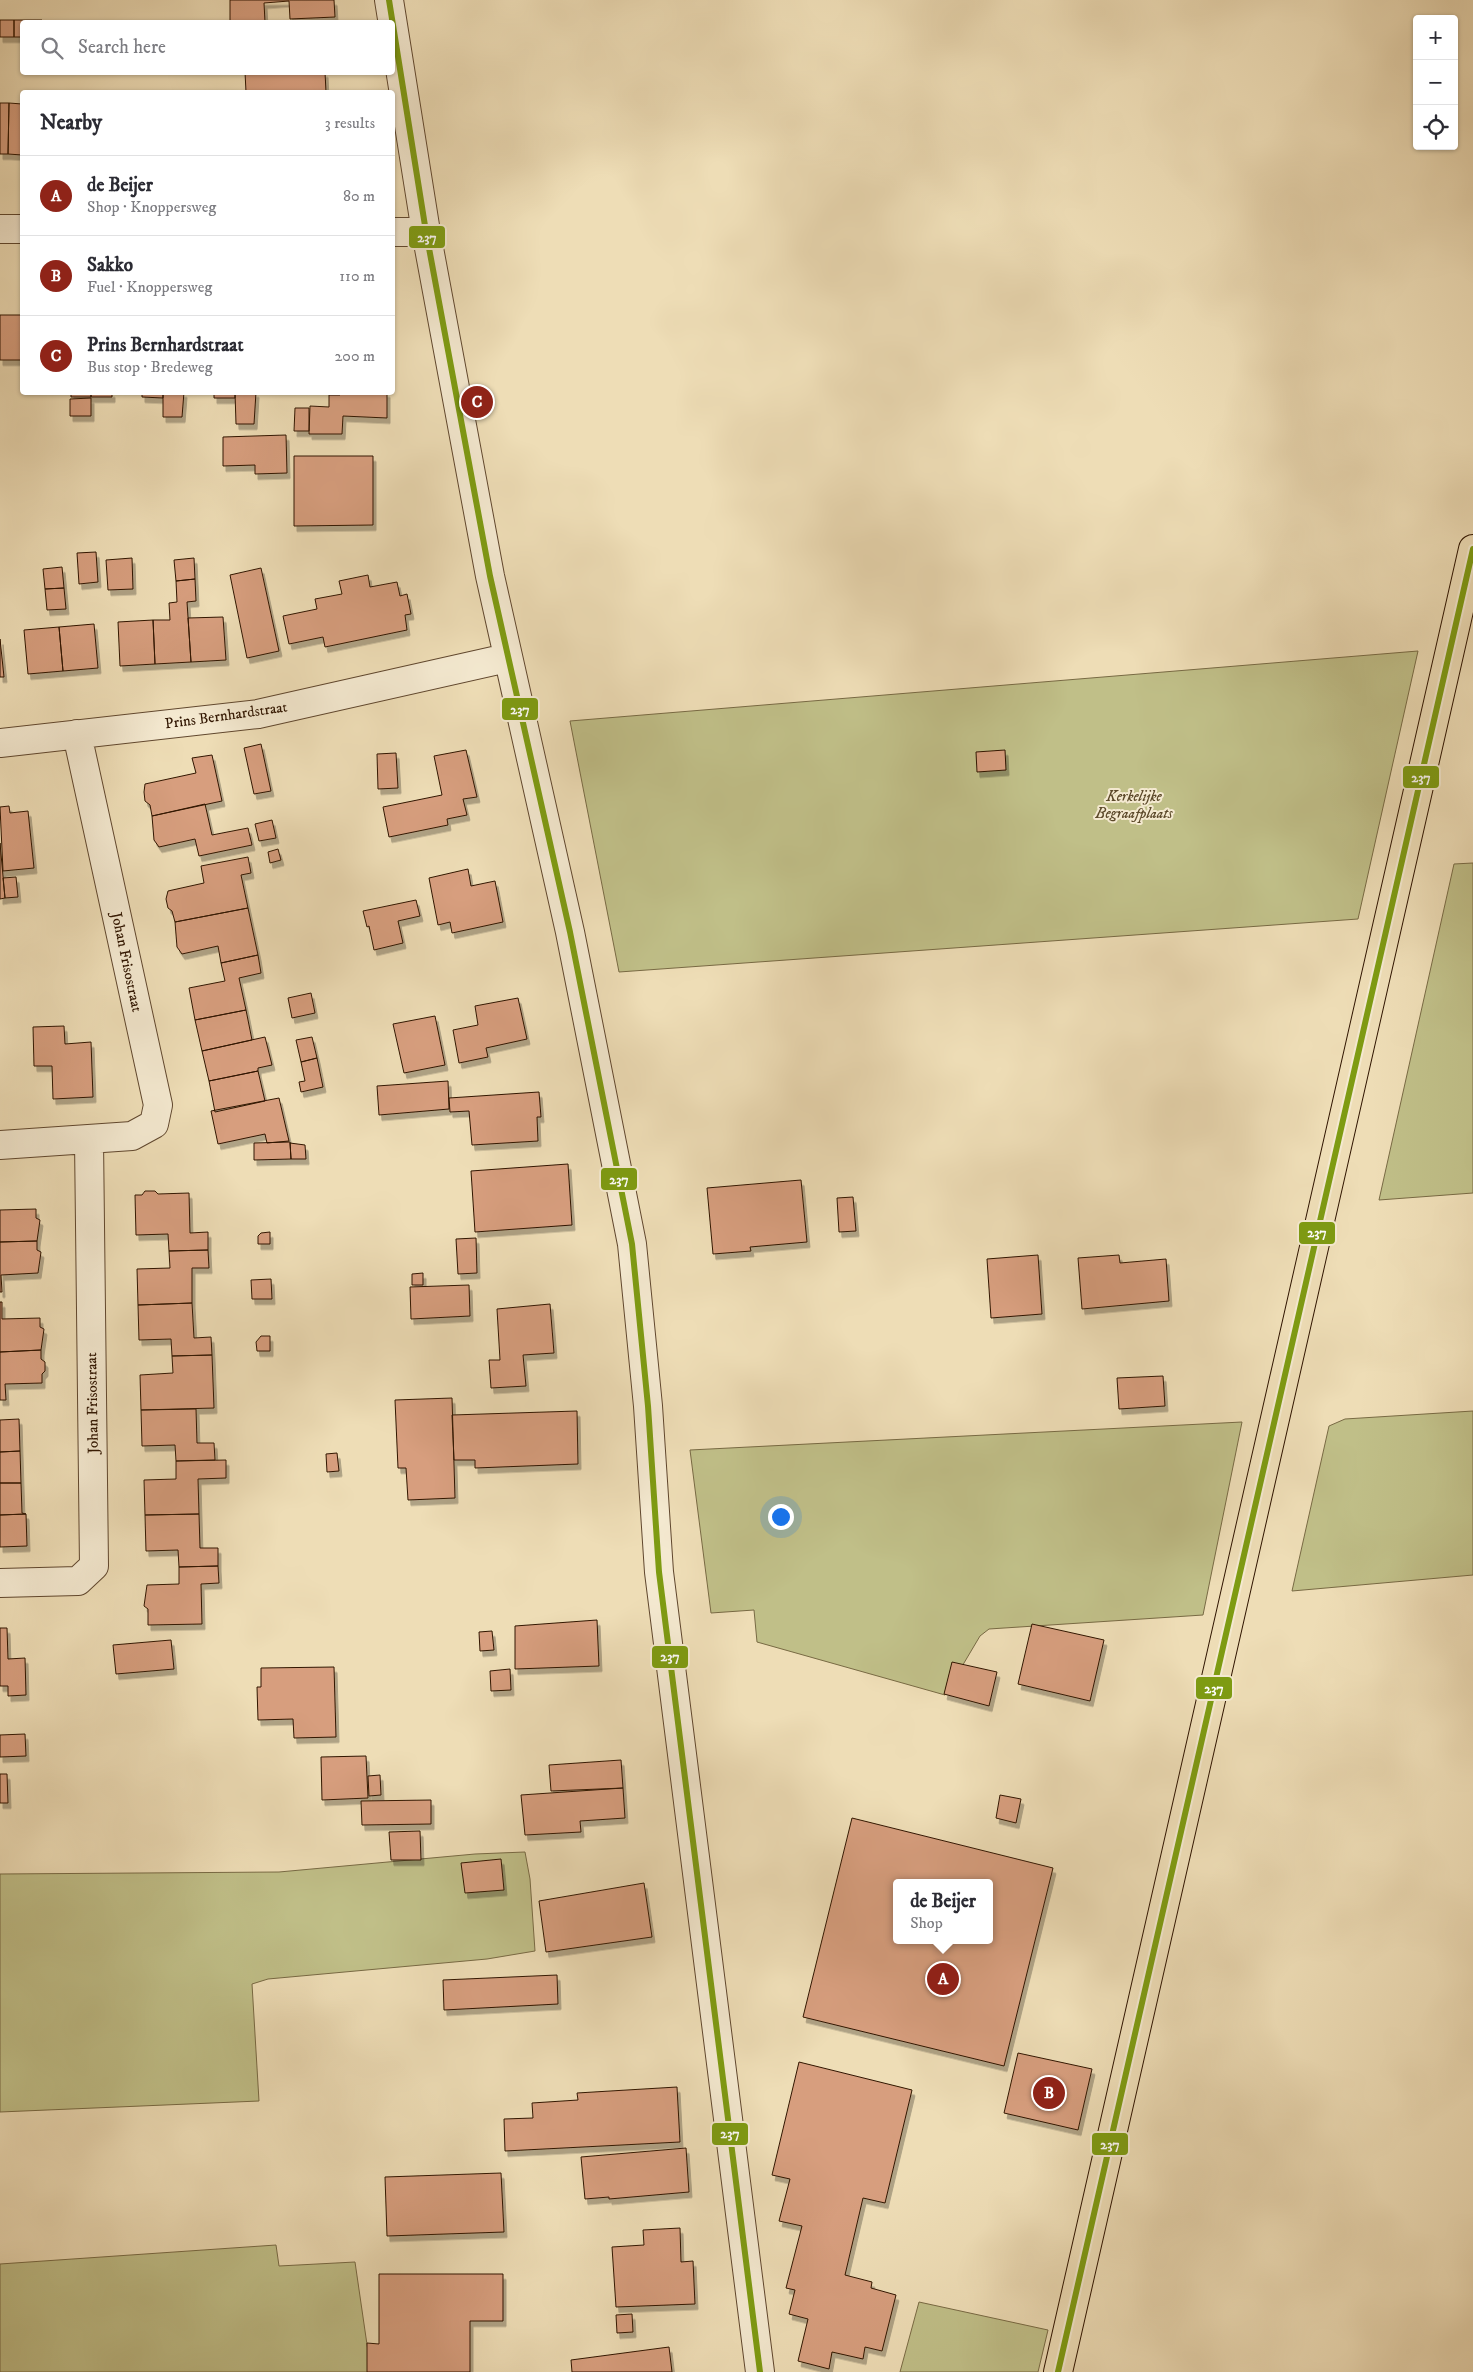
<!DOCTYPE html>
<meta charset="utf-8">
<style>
:root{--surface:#fff;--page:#f7f7f7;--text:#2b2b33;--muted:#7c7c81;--line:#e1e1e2;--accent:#8f2418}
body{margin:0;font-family:"IM FELL DW Pica",serif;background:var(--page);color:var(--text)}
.controls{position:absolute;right:15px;top:15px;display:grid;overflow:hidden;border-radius:5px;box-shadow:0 1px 4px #0004}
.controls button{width:45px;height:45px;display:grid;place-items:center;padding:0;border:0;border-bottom:1px solid var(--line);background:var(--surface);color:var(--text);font:25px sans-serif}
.you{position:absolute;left:780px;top:1516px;width:18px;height:18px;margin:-12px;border:4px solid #fff;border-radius:50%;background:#1a73e8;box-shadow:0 0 0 8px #1a73e833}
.badge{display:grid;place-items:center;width:32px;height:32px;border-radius:50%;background:var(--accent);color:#fff;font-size:16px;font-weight:700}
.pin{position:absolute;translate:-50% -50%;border:2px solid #fff;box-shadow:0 1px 5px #0006}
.popup{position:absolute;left:893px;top:1879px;width:100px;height:65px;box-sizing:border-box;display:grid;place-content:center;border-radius:5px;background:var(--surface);filter:drop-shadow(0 1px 4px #0005);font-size:16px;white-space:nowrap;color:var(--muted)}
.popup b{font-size:19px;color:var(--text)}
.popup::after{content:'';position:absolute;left:50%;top:100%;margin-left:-10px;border:10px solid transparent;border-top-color:var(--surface)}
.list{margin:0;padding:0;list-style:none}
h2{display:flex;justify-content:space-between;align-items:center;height:65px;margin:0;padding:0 20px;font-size:21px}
h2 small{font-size:16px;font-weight:400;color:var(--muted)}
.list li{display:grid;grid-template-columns:32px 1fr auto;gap:15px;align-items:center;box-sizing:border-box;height:80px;padding:0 20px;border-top:1px solid var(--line)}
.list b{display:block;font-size:19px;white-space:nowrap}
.list p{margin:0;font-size:16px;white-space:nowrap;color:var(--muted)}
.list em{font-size:16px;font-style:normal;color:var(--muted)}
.icon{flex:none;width:28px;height:28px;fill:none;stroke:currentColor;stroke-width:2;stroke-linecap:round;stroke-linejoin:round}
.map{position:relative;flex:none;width:1473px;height:2372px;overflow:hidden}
.search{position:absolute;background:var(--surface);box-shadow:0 1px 4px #0004;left:20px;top:20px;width:375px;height:55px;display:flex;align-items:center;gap:12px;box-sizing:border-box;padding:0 18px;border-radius:5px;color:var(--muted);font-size:19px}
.panel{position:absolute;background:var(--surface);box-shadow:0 1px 4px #0004;left:20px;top:90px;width:375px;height:305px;border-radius:5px}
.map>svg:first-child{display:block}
.green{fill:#c0bf88;stroke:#786a44}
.building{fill:#d79e7e;stroke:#301500;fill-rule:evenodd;filter:url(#shadow)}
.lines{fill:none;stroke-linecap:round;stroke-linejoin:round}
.minor-casing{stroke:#60472e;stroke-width:30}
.major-casing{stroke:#301500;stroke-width:30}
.minor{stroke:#f4e9d0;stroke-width:28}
.major{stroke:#eeddb6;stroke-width:28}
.bus-1-casing{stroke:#f4e9d0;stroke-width:10}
.bus-1{stroke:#7e9b12;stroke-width:6}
.labels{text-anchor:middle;stroke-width:4;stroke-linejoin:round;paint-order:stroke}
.street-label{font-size:15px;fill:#301500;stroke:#f4e9d0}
.park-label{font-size:15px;font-style:italic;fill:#5b4829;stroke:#f4e9d0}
.line-badge{stroke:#f4e9d0;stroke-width:2}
.badge-label{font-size:14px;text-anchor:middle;font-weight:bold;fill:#fff}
</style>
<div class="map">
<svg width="1473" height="2372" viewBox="0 0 1473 2372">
<defs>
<filter id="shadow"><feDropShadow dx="3" dy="5.5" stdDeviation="0" flood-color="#0004"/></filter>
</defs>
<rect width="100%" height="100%" fill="#eeddb6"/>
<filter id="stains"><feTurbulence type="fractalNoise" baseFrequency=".004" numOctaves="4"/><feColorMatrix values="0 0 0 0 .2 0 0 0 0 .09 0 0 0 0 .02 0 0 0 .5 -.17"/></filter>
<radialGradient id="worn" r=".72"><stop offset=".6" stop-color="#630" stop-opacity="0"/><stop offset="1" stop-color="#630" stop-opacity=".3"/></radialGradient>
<path class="green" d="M1418 651 1358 919 619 972 570 721Z
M1473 863V1193L1379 1200 1454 864Z
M1473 1411V1575L1292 1591 1329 1426 1345 1419Z
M1242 1422 1203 1615 989 1629 980 1636 945 1695 757 1642 754 1610 711 1613 690 1450Z
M525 1852 530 1879 535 1951 487 1959 268 1979 252 1984 259 2101 0 2112V1874L279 1872 475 1854Z
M276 2245 279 2266 355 2262 371 2372H0V2264Z
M919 2302 1048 2330 1038 2372H900Z"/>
<path class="building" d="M230 0H334L335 17 290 19 289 1 264 3 265 22H230Z
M0 20H14V37H0Z
M14 20H42V22H22V37H14Z
M245 72H325L326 92H246Z
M0 103H9L8 154H0Z
M9 103 22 104V155L8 154Z
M0 315H22V360H0Z
M71 392H91V397H71Z
M91 392H112V397H91Z
M142 392H163V398L142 397Z
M163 392H184L182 417H163Z
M214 392H235V398H214Z
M235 392H256L254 424H236Z
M340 392H387V418L343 416 342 434H309L310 406 329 407V395H340Z
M91 398V416H70V399Z
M295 408H309V431H294Z
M286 435 287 473 255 474V465L223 466V437Z
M294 456H373V525L294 526Z
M96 552 98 582 79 584 77 553Z
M132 558 133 589 108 590 106 560Z
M194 558 195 579 176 581 174 560Z
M62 567 64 588 45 589 43 569Z
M261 568 279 651 247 658 230 575Z
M368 575 370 587 397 582 400 596 407 594 411 614 405 615 407 630 325 647 323 637 289 644 283 616 317 609 315 599 342 594 339 581Z
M195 579 196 601 187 602 191 662 155 664 153 620H170L169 603 177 602 176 581Z
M64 588 66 609 47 610 45 589Z
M223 617 226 660 191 662 188 618Z
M153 620 155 664 120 666 118 622Z
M94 624 98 668 63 671 59 627Z
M59 627 63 671 28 674 24 630Z
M0 639 4 677H0Z
M261 744 271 791 254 794 244 748Z
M466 750 477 797 463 799 467 815 447 819 448 825 389 837 383 807 442 795 434 756Z
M1005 750 1006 770 977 772 976 752Z
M396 753 398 788 378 789 377 754Z
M212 755 222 801 152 816 150 805 145 801 144 792 145 784 196 773 192 758Z
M205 804 212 835 248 828 252 845 199 856 195 839 159 847 154 840 152 816Z
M9 806 10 813 28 811 34 868 3 871 0 807Z
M272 820 276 838 259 841 255 824Z
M0 843 5 898 0 899Z
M278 849 281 860 270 863 268 852Z
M248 857 251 873 241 875 248 908 175 922 172 911 168 908 166 899 168 891 204 883 201 866Z
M468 869 471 886 495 881 503 922 452 933 450 922 438 925 429 878Z
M16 877 18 897 5 898 3 878Z
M416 900 420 916 398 921 403 943 374 950 369 926 367 927 363 911Z
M248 908 258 955 221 963 218 946 182 954 177 947 175 922Z
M258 955 261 973 239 978 246 1010 195 1020 189 988 225 981 221 963Z
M311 993 315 1013 292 1018 288 998Z
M518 998 527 1039 486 1048 488 1057 459 1063 453 1030 478 1025 475 1006Z
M246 1010 252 1040 202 1051 195 1020Z
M435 1016 445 1065 404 1073 393 1024Z
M64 1026 65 1044 91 1042 93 1097 53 1099 52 1066H34L33 1027Z
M265 1037 272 1065 258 1068V1071L209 1081 202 1051Z
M312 1037 317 1058 301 1062 296 1040Z
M317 1058 323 1087 301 1092 299 1082 305 1081 301 1062Z
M258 1071 265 1101 215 1112 209 1081Z
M448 1081 449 1109 379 1115 377 1086Z
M539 1092 541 1117H537L538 1141 472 1145 469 1111 450 1112 449 1098Z
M279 1098 289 1141 267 1143 265 1134 218 1144 211 1111Z
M290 1142 291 1159 254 1160V1143Z
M290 1143 305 1145 306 1159H291Z
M568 1164 572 1225 475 1232 471 1171Z
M801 1180 807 1242 750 1247 751 1251 713 1254 707 1188Z
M145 1191H155L158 1194 189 1193 190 1233 208 1232V1250L169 1251 168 1234 136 1235 135 1195H142Z
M853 1197 856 1231 839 1232 837 1198Z
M36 1209V1218L40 1220 37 1241 0 1242V1210Z
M270 1232V1244H258V1236L261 1233Z
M476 1238 477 1273 458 1274 456 1239Z
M37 1241V1250L41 1252 38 1273 1 1275 2 1292H0V1242Z
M208 1250 209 1268H192V1303L138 1305 137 1269 170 1268 169 1251Z
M1038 1255 1042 1314 991 1318 987 1259Z
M1119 1255 1120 1263 1166 1259 1169 1301 1082 1309 1078 1258Z
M423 1273V1285H412V1274Z
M271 1279 272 1299H252L251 1280Z
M469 1285 470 1316 411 1319 410 1287Z
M0 1302H2V1319L40 1318V1327L44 1329 41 1350 0 1352Z
M192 1303 194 1338 211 1337 212 1355 172 1356 171 1339 139 1340 138 1305Z
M550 1304 554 1353 523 1355 526 1386 491 1388 489 1360H500L497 1309Z
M261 1336H270V1351H257L256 1342Z
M41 1350V1359L45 1362V1371L42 1374V1383L5 1384 6 1400H0V1352Z
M212 1355 214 1408 141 1410 140 1375 173 1373 172 1356Z
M1163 1376 1165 1406 1119 1409 1117 1378Z
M452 1398 455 1498 408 1500 406 1468H398L395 1400Z
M196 1409 197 1443H214L215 1460 176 1461 175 1445 142 1446 141 1410Z
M577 1411 578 1464 475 1468V1460H454L452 1415Z
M19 1419 20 1451 0 1452V1420Z
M20 1451 21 1483H0V1452Z
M337 1453 339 1471 327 1472 326 1454Z
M226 1460V1478L198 1479 199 1514 145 1515 144 1480 176 1479V1461Z
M0 1483H21L22 1513 26 1514 0 1515Z
M26 1514 27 1546 0 1547V1515Z
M199 1514 200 1548H218V1566L179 1567 178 1550 146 1551 145 1515Z
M218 1566 219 1583 201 1584 202 1624 148 1625V1609L144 1606 147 1585 179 1584V1567Z
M597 1620 599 1666 515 1669V1626Z
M1032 1624 1104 1640 1090 1701 1018 1684Z
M0 1628H7L8 1659 25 1658 26 1695 8 1696V1686H0Z
M492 1631 494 1650 480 1651 479 1632Z
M171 1640 174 1669 116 1674 113 1645Z
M952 1662 997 1672 989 1706 944 1694Z
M334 1667 336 1737 294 1738 293 1719 258 1720 257 1687H261V1668Z
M510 1669 511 1690 491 1691 490 1671Z
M25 1734 26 1756 0 1757V1735Z
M366 1756 368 1798 322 1800 321 1757Z
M621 1760 623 1788 551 1791 549 1765Z
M0 1774H7L8 1803H0Z
M380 1775 381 1795 369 1796 368 1776Z
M623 1788 625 1818 580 1821 581 1832 525 1835 521 1795Z
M1000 1795 1021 1799 1016 1823 996 1818Z
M431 1800V1824L362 1825 361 1801Z
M852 1818 1053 1868 1004 2066 803 2017ZM897 1883H989V1940H897Z
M420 1831 421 1860H391L389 1832Z
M501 1859 504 1890 465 1893 461 1863Z
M644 1883 652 1937 546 1952 539 1901Z
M557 1975 558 2004 444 2010 443 1980Z
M1018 2053 1092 2069 1078 2130 1004 2113Z
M799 2062 912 2090 885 2203 863 2198 845 2275 872 2282 871 2288 896 2295 882 2351 865 2347 863 2359 832 2352 829 2369 798 2361 808 2319 789 2314 795 2290 786 2288 802 2226 779 2221 790 2179 772 2175Z
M677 2087 680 2142 505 2151 504 2119 533 2118 532 2103 578 2100 577 2093Z
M686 2148 689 2192 609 2199V2197L585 2199 581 2157Z
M501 2173 504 2232 387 2236 385 2177Z
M680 2228 681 2262 693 2261 695 2304 616 2307 612 2247 644 2245 643 2230Z
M379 2274H503V2321H470V2372H367V2343L379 2344Z
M632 2314 633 2332 617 2333 616 2315Z
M669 2347 672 2372H572L571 2360Z"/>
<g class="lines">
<g class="minor-casing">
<path id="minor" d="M389 0 426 232 490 576 570 932 632 1244 648 1406 659 1572 760 2372
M0 229H22
M392 232H426
M0 743 258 714 507 658
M0 1145 132 1136 154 1124 158 1105 77 734
M0 1583 78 1581 94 1566 89 1140"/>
</g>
<g class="major-casing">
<path id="major" d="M1058 2372 1473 549"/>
</g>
<use href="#minor" class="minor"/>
<use href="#major" class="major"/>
<g class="bus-1-casing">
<path id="bus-1" d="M389 0 426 232 490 576 570 932 632 1244 648 1406 659 1572 760 2372
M1058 2372 1473 549"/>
</g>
<use href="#bus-1" class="bus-1"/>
</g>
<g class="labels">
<g class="street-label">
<text transform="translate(226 715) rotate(-8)" y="5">Prins Bernhardstraat</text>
<text transform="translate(127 962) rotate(78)" y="5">Johan Frisostraat</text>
<text transform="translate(92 1403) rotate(-91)" y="5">Johan Frisostraat</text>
</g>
<g class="park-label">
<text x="1134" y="801">Kerkelijke<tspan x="1134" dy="17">Begraafplaats</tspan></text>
</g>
</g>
<g class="line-badge">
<rect x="408" y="225" width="38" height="24" rx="5" fill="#7e9b12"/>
<rect x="501" y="697" width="38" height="24" rx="5" fill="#7e9b12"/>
<rect x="1402" y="765" width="38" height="24" rx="5" fill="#7e9b12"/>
<rect x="600" y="1167" width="38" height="24" rx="5" fill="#7e9b12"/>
<rect x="1298" y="1221" width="38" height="24" rx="5" fill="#7e9b12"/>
<rect x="651" y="1645" width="38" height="24" rx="5" fill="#7e9b12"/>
<rect x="1195" y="1676" width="38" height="24" rx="5" fill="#7e9b12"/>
<rect x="711" y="2122" width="38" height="24" rx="5" fill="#7e9b12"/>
<rect x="1091" y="2132" width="38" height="24" rx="5" fill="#7e9b12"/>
</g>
<g class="badge-label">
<text x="427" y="242">237</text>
<text x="520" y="714">237</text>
<text x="1421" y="782">237</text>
<text x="619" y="1184">237</text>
<text x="1317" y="1237">237</text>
<text x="670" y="1661">237</text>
<text x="1214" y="1693">237</text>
<text x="730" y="2138">237</text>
<text x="1110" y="2149">237</text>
</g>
<rect width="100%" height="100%" filter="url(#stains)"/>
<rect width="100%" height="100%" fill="url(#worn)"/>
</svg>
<div class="controls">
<button>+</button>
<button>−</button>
<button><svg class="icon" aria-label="locate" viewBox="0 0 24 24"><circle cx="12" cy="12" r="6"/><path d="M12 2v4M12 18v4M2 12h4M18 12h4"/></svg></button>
</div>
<div class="you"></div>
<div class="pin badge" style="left:943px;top:1979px">A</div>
<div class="popup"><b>de Beijer</b>Shop</div>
<div class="pin badge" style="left:1049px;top:2093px">B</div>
<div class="pin badge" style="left:477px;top:402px">C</div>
<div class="search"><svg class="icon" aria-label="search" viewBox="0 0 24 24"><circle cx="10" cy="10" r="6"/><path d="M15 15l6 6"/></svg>Search here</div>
<section class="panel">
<h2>Nearby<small>3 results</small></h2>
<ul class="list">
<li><span class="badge">A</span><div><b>de Beijer</b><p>Shop · Knoppersweg</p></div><em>80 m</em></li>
<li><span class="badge">B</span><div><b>Sakko</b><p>Fuel · Knoppersweg</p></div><em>110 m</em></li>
<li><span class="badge">C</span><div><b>Prins Bernhardstraat</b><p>Bus stop · Bredeweg</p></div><em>200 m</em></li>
</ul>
</section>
</div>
